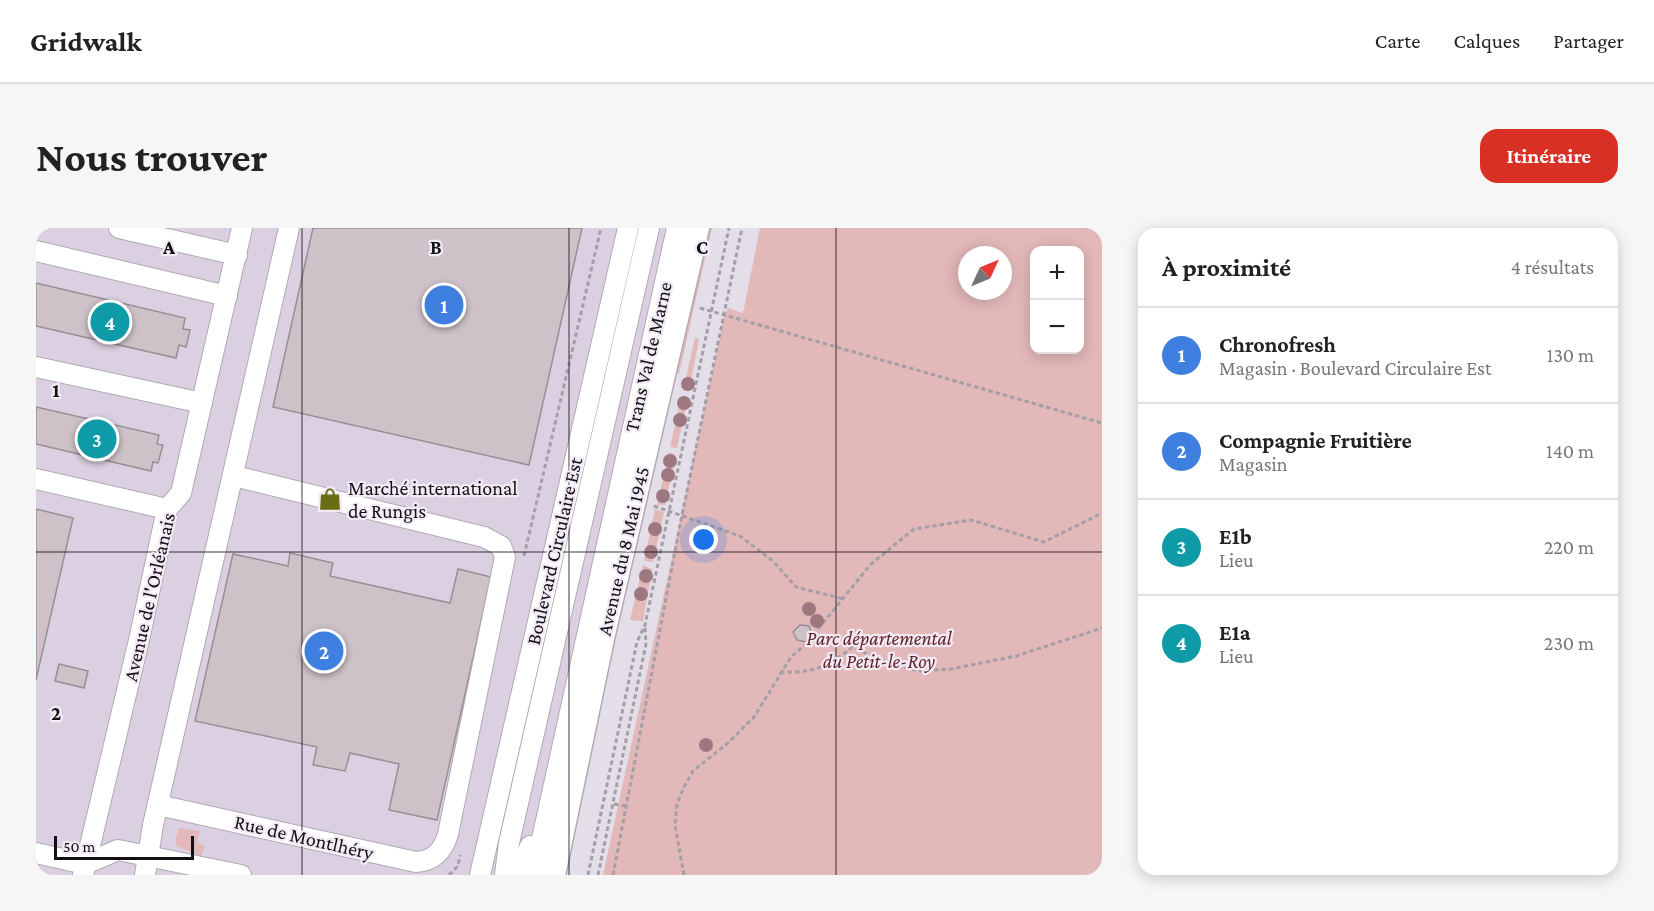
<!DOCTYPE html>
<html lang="fr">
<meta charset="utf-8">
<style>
:root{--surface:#fff;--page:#f6f6f6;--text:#222;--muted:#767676;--line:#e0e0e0;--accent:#d93025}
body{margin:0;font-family:"Crimson Pro",serif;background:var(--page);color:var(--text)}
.controls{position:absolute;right:18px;top:18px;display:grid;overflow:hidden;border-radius:12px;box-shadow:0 3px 15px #0003}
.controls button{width:54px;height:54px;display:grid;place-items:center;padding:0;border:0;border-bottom:2px solid var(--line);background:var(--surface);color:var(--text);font:30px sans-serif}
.compass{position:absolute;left:922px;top:18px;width:54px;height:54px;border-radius:50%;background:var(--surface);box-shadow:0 3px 15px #0003;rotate:46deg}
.scale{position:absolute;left:18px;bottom:15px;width:140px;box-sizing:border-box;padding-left:6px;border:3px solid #121013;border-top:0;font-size:16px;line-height:21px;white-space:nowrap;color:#121013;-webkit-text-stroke:4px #f2ebf5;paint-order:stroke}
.you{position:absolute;left:668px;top:312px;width:21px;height:21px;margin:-15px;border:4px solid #fff;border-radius:50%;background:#1a73e8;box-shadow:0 0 0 9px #1a73e833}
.badge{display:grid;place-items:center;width:39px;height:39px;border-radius:50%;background:var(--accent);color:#fff;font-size:20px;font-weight:700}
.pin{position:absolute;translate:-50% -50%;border:3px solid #fff;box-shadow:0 2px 6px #0006}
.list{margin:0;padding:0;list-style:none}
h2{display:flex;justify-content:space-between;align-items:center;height:78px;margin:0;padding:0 24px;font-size:26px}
h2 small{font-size:20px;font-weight:400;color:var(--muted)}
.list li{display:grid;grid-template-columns:39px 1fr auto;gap:18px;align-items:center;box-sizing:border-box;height:96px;padding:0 24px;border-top:2px solid var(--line)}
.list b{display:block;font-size:22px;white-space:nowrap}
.list p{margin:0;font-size:20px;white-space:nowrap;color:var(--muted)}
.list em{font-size:20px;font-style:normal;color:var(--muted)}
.map{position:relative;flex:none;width:1066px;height:647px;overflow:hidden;border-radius:18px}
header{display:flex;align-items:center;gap:36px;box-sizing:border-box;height:84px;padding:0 30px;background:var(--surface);border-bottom:2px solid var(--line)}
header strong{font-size:28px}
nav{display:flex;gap:33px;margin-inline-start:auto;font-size:21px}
.intro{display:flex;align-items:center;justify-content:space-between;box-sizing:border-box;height:144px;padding:0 36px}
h1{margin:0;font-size:42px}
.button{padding:15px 27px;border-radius:18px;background:var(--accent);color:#fff;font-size:21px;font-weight:700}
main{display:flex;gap:36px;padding:0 36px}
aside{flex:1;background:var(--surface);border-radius:18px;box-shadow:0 3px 15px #0003}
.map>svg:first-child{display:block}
.built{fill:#dbd0e1}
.green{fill:#e3b8b9;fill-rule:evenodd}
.building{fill:#cec2c8;stroke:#998e93;stroke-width:1.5}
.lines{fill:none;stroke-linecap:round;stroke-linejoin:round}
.minor-casing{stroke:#b0a9b3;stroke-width:22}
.major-casing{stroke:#b0a9b3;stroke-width:27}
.path{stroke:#a49fa7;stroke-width:3;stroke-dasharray:4.5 3;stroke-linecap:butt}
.minor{stroke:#fff;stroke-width:20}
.major{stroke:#fff;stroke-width:24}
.tree{fill:#9e7880}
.grid{fill:none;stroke:#121013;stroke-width:1.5;stroke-opacity:0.55}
.labels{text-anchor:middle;stroke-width:4.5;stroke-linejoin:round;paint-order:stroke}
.street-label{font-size:20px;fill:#121013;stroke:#f2ebf5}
.poi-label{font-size:20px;fill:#121013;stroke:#f2ebf5;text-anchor:start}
.park-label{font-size:20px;font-style:italic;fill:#64242a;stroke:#f2ebf5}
.grid-label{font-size:20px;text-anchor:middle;font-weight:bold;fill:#121013;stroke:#f2ebf5;stroke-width:4.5;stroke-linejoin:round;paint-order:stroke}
</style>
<header>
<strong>Gridwalk</strong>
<nav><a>Carte</a><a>Calques</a><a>Partager</a></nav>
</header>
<div class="intro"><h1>Nous trouver</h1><a class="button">Itinéraire</a></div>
<main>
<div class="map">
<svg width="1066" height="647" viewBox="0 0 1066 647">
<rect width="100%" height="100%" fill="#e4dee8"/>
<path class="built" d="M0 0H649L503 647H0Z"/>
<path class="green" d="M670 0H676L643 146 638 143Z
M724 0H1066V647H567L688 89 692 80 707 85ZM999 22H1044V122H999ZM931 27H967V63H931Z
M659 109 663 112 653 163H647Z
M646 167 652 171 641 220 634 219Z
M633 224 640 227 629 277H621Z
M619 281 628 284 617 334 608 333Z
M607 337 616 341 607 393 594 392Z
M143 600 164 603 161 615 169 618 165 628 141 618 139 612Z"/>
<path class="building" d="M277 0H546L493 237 237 179Z
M0 55 149 90 147 101 154 102 150 119 143 117 140 130 0 98Z
M0 179 123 207 121 216 127 217 122 235 117 234 115 243 0 216Z
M0 281 37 290 0 452Z
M254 325 297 335 294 348 414 375 422 341 455 349 401 592 353 582 363 536 314 525 309 543 277 537 281 519 159 493 197 326 252 338Z
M764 397 773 398 776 407 770 414 761 412 757 404Z
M23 436 52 443 48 460 19 453Z"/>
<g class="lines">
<g class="minor-casing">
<path id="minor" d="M83 0 201 27
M0 23 191 68
M0 139 166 175
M0 251 131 281
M122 577 380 634C398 633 407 623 412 606L469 329 465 318 448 309 198 248
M0 625 49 636 82 622 205 647
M47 647 103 412 131 281 145 265 206 0
M109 647 117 597 253 0
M444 647 592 0
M469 647 473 615 613 0
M483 647 494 618
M498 647 641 0"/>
</g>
<g class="major-casing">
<path id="major" d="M517 647 567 406 661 0"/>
</g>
<path class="path" d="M664 80 1066 195
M618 278 704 308 737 333 760 359 808 371
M488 328 565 0
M744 444C776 445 792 440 816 419L850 434 883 443 915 441 980 428 1066 400
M578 576 590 578
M413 647 422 638 424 627
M552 647 601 414 609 397 693 0
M562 647 610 416 609 399
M577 647 646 287 706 0
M648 647 639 597 641 576 648 559 657 543 693 514 718 489 755 429 770 416 834 337 878 301 935 292 1008 314 1066 285"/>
<use href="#minor" class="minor"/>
<use href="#major" class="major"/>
</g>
<g class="tree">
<circle cx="652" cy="156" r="7"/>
<circle cx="648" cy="175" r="7"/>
<circle cx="644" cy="192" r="7"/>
<circle cx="634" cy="233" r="7"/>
<circle cx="632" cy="247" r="7"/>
<circle cx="627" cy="268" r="7"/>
<circle cx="619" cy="301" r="7"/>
<circle cx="615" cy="324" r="7"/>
<circle cx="610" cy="348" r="7"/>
<circle cx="605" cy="366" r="7"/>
<circle cx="773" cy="381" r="7"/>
<circle cx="781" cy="393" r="7"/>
<circle cx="670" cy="517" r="7"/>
</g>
<path class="grid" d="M266 0V647M533 0V647M800 0V647M0 324H1066"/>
<defs>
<g id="shop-bare" transform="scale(1.8)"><path d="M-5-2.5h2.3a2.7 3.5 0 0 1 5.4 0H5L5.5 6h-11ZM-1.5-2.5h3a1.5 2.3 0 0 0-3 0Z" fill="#696e13" stroke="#f2ebf5" stroke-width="2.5" paint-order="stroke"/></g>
</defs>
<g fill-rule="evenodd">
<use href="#shop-bare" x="294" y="271"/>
</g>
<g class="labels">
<g class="street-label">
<text transform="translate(612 129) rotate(-77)" y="7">Trans Val de Marne</text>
<text transform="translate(518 323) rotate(-77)" y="7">Boulevard Circulaire Est</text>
<text transform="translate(587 323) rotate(-77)" y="7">Avenue du 8 Mai 1945</text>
<text transform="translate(113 369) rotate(-77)" y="7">Avenue de l'Orléanais</text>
<text transform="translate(268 609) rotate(13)" y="7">Rue de Montlhéry</text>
</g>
<g class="poi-label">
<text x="312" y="267">Marché international<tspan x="312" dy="23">de Rungis</tspan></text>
</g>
<g class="park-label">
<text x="843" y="417">Parc départemental<tspan x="843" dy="23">du Petit-le-Roy</tspan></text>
</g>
</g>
<g class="grid-label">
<text x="133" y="26">A</text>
<text x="400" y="26">B</text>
<text x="666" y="26">C</text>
<text x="20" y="169">1</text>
<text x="20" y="492">2</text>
</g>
</svg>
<div class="controls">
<button>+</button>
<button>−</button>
</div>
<svg class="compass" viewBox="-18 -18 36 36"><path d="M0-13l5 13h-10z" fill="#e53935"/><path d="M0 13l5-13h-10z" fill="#767676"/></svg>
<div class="scale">50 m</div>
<div class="you"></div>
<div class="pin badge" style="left:408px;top:77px;background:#3f7fe0">1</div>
<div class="pin badge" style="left:288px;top:423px;background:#3f7fe0">2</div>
<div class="pin badge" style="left:61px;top:211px;background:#0f9aa8">3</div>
<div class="pin badge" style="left:74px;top:94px;background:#0f9aa8">4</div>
</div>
<aside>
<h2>À proximité<small>4 résultats</small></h2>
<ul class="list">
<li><span class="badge" style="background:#3f7fe0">1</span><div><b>Chronofresh</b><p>Magasin · Boulevard Circulaire Est</p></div><em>130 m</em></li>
<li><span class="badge" style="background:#3f7fe0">2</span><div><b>Compagnie Fruitière</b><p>Magasin</p></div><em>140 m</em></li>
<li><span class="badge" style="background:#0f9aa8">3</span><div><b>E1b</b><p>Lieu</p></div><em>220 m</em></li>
<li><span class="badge" style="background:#0f9aa8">4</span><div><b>E1a</b><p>Lieu</p></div><em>230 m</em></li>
</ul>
</aside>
</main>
